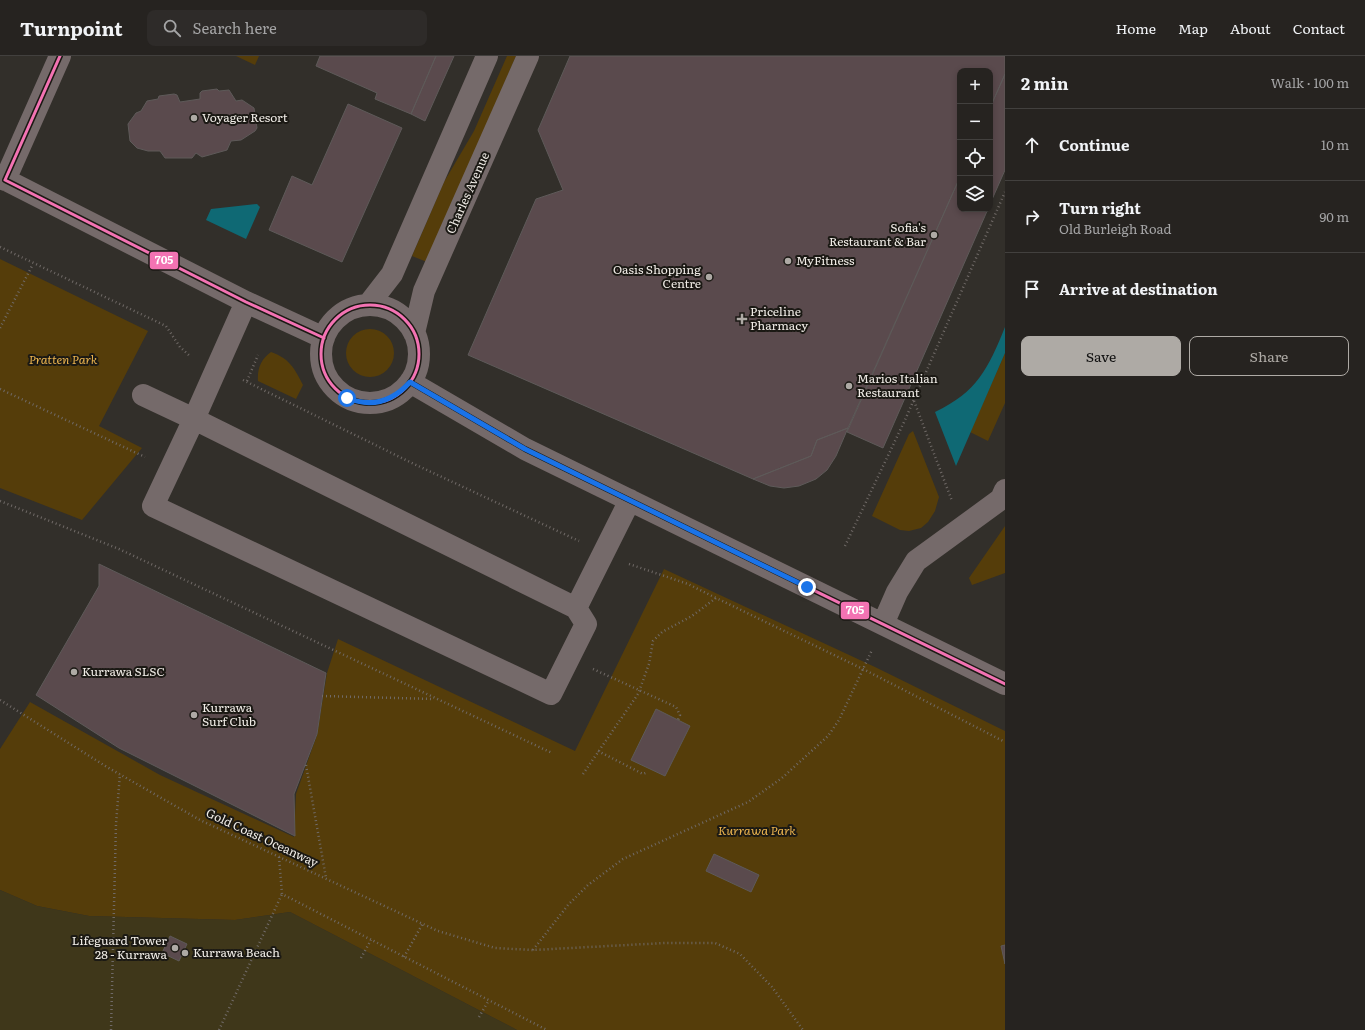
<!DOCTYPE html>
<meta charset="utf-8">
<style>
:root{--surface:#262320;--page:#2e2b29;--text:#f1f3f6;--muted:#a4a4a5;--line:#42403e;--accent:#aeaaa5}
body{margin:0;font-family:Literata,serif;background:var(--page);color:var(--text)}
.controls{position:absolute;right:12px;top:12px;display:grid;overflow:hidden;border-radius:8px;box-shadow:0 2px 6px #0003}
.controls button{width:36px;height:36px;display:grid;place-items:center;padding:0;border:0;border-bottom:1px solid var(--line);background:var(--surface);color:var(--text);font:20px sans-serif}
.stop{position:absolute;width:12px;height:12px;margin:-9px;border:3px solid #1a73e8;border-radius:50%;background:#fff}
.stop.end{background:#1a73e8;border-color:#fff;box-shadow:0 1px 4px #0008}
.list{margin:0;padding:0;list-style:none}
h2{display:flex;justify-content:space-between;align-items:center;height:52px;margin:0;padding:0 16px;font-size:17px}
h2 small{font-size:13px;font-weight:400;color:var(--muted)}
.list li{display:grid;grid-template-columns:26px 1fr auto;gap:12px;align-items:center;box-sizing:border-box;height:72px;padding:0 16px;border-top:1px solid var(--line)}
.list b{display:block;font-size:15px;white-space:nowrap}
.list p{margin:0;font-size:13px;white-space:nowrap;color:var(--muted)}
.list em{font-size:13px;font-style:normal;color:var(--muted)}
.actions{display:flex;gap:8px;padding:12px 16px}
.actions a{flex:1;padding:9px 0;border:1px solid var(--accent);border-radius:8px;text-align:center;font-size:14px;color:var(--accent)}
.actions .main{background:var(--accent);color:#111}
.icon{flex:none;width:22px;height:22px;fill:none;stroke:currentColor;stroke-width:2;stroke-linecap:round;stroke-linejoin:round}
.map{position:relative;flex:none;width:1005px;height:974px;overflow:hidden}
header{display:flex;align-items:center;gap:24px;box-sizing:border-box;height:56px;padding:0 20px;background:var(--surface);border-bottom:1px solid var(--line)}
header strong{font-size:19px}
nav{display:flex;gap:22px;margin-inline-start:auto;font-size:14px}
.search{width:280px;height:36px;background:var(--page);display:flex;align-items:center;gap:10px;box-sizing:border-box;padding:0 14px;border-radius:8px;color:var(--muted);font-size:15px}
main{display:flex}
aside{flex:1;background:var(--surface)}
.map>svg:first-child{display:block}
.green{fill:#553d0a}
.sand{fill:#3f371a}
.water{fill:#0f6974}
.building{fill:#5a4a4d;stroke:#5e5a59}
.lines{fill:none;stroke-linecap:round;stroke-linejoin:round}
.path{stroke:#706a67;stroke-width:2.5;stroke-dasharray:1 3;stroke-linecap:butt}
.minor{stroke:#756a6a;stroke-width:22}
.bus-1-casing{stroke:#1b1914;stroke-width:6}
.bus-1{stroke:#f373b3;stroke-width:3}
.route{stroke:#1a73e8;stroke-width:5}
.poi-dot{fill:#aeaaa5;stroke:#1b1914;stroke-width:1.5}
.labels{text-anchor:middle;stroke-width:4;stroke-linejoin:round;paint-order:stroke}
.poi-label{font-size:12px;fill:#f1ede7;stroke:#1b1914;text-anchor:start}
.street-label{font-size:12px;fill:#f1ede7;stroke:#1b1914}
.park-label{font-size:12px;font-style:italic;fill:#edb54f;stroke:#1b1914}
.line-badge{stroke:#1b1914;stroke-width:1.5}
.badge-label{font-size:11px;text-anchor:middle;font-weight:bold;fill:#fff}
</style>
<header>
<strong>Turnpoint</strong>
<div class="search"><svg class="icon" aria-label="search" viewBox="0 0 24 24"><circle cx="10" cy="10" r="6"/><path d="M15 15l6 6"/></svg>Search here</div>
<nav><a>Home</a><a>Map</a><a>About</a><a>Contact</a></nav>
</header>
<main>
<div class="map">
<svg width="1005" height="974" viewBox="0 0 1005 974">
<rect width="100%" height="100%" fill="#322f2a"/>
<path class="green" d="M236 0H259L255 9Z
M507 0H516L427 206 412 200 444 126 474 75Z
M0 203 148 275 99 370 142 392 82 464 0 432Z
M346 297a24 24 0 1 1 48 0a24 24 0 1 1-48 0Z
M271 296C289 302 295 313 303 329L296 343 258 325C257 313 261 303 271 296Z
M1005 297V347L988 385 970 376Z
M913 375 939 441 935 455 928 466 921 472 909 475 900 474 872 460 909 378Z
M1005 470V517L972 529 969 522Z
M664 513 875 611 1005 675V974H517L290 856 235 864 89 860 37 850 0 834V693L30 646 160 719 294 781 296 738 317 679 327 617 338 583 575 695Z"/>
<path class="sand" d="M0 834 37 850 89 860 235 864 290 856 517 974H0Z"/>
<path class="water" d="M257 148 260 151 246 183 206 164 211 153Z
M1005 271V297L956 410 935 356C977 336 988 313 1005 271Z"/>
<path class="building" d="M320 0H436L411 58 375 43 377 37 316 10Z
M436 0H454L425 65 411 58Z
M570 0H1005V18L990 52V15H960V121L848 372 817 384 811 400 753 423 468 299 536 143 563 134 538 74Z
M1005 18V114L990 148V52Z
M217 33 219 35 229 34 236 45 242 44 254 52 257 72 255 75 241 84 231 85 227 94 202 101 196 97 192 102H165L160 95H148L137 92 130 85 128 68 136 57 141 55 147 45 158 43 159 40 174 38 177 39 180 46 200 43V37L202 35Z
M348 48 402 72 342 206 269 174 292 120 312 129Z
M960 121V153H988L883 392 847 376Z
M848 372 836 400 827 414 816 423 799 430 784 432 770 430 753 423 811 400 817 384Z
M99 508 326 617 317 678 294 738 295 780 119 692 36 639 99 530Z
M656 653 690 670 665 720 631 704Z
M714 798 759 819 751 836 706 815Z
M170 880 187 888 179 905 162 897Z
M1005 889V908L1001 890Z"/>
<g class="lines">
<path class="path" d="M0 191 166 270 180 291 191 301
M0 272 33 208
M243 324 414 408 579 485
M247 325 258 299
M0 333 145 401
M914 345 952 445
M0 445 119 493 552 697
M845 490 905 364 1005 136
M629 508 688 528 716 542
M593 613 676 651 680 659 678 664
M322 640 434 643
M0 644 107 711 200 764 438 875 495 892 533 894 665 887H715L740 898 772 931 803 974
M598 695 643 718 648 716
M306 709 326 822
M583 718 638 638 649 608 653 585 662 576 692 560 716 542 863 613 1005 686
M279 801 282 838 547 974
M533 894 568 849 588 829 623 803 748 746 782 722 828 680 839 664 872 594
M404 901 423 867
M361 902 371 884
M479 961 489 944
M111 974 116 768 120 718
M219 974 282 838"/>
<path class="minor" d="M0 121 246 246 324 282
M5 124 60 0
M246 246 194 363 576 552 630 444
M368 249 392 218 487 0
M321 298a49 49 0 1 1 98 0a49 49 0 1 1-98 0Z
M414 277 424 235 528 0
M410 326 525 393 1005 628
M143 339 194 363 153 450 551 638 586 568 576 552
M883 568 897 536 916 505 1001 443 1005 434"/>
<g class="bus-1-casing">
<path id="bus-1" d="M5 124 246 246 324 282
M5 124 60 0
M321 298a49 49 0 1 1 98 0a49 49 0 1 1-98 0Z
M410 326 525 393 1005 628"/>
</g>
<use href="#bus-1" class="bus-1"/>
</g>
<g class="lines">
<path class="route" d="M347 342C372 352 393 345 410 326L525 393 807 531"/>
</g>
<g class="poi-dot">
<circle cx="194" cy="62" r="4"/>
<circle cx="934" cy="179" r="4"/>
<circle cx="788" cy="205" r="4"/>
<circle cx="709" cy="221" r="4"/>
<path d="M740 257h4v4h4v4h-4v4h-4v-4h-4v-4h4z"/>
<circle cx="849" cy="330" r="4"/>
<circle cx="74" cy="616" r="4"/>
<circle cx="194" cy="659" r="4"/>
<circle cx="175" cy="892" r="4"/>
<circle cx="185" cy="897" r="4"/>
</g>
<g class="labels">
<g class="poi-label">
<text x="202" y="66">Voyager Resort</text>
<text x="926" y="176" text-anchor="end">Sofia's<tspan x="926" dy="14">Restaurant &amp; Bar</tspan></text>
<text x="796" y="209">MyFitness</text>
<text x="701" y="218" text-anchor="end">Oasis Shopping<tspan x="701" dy="14">Centre</tspan></text>
<text x="750" y="260">Priceline<tspan x="750" dy="14">Pharmacy</tspan></text>
<text x="857" y="327">Marios Italian<tspan x="857" dy="14">Restaurant</tspan></text>
<text x="82" y="620">Kurrawa SLSC</text>
<text x="202" y="656">Kurrawa<tspan x="202" dy="14">Surf Club</tspan></text>
<text x="167" y="889" text-anchor="end">Lifeguard Tower<tspan x="167" dy="14">28 - Kurrawa</tspan></text>
<text x="193" y="901">Kurrawa Beach</text>
</g>
<g class="street-label">
<text transform="translate(468 137) rotate(-66)" y="4">Charles Avenue</text>
<text transform="translate(262 782) rotate(25)" y="4">Gold Coast Oceanway</text>
</g>
<g class="park-label">
<text x="63" y="308">Pratten Park</text>
<text x="757" y="779">Kurrawa Park</text>
</g>
</g>
<g class="line-badge">
<rect x="149" y="195" width="30" height="19" rx="4" fill="#f373b3"/>
<rect x="840" y="545" width="30" height="19" rx="4" fill="#f373b3"/>
</g>
<g class="badge-label">
<text x="164" y="208">705</text>
<text x="855" y="558">705</text>
</g>
</svg>
<div class="controls">
<button>+</button>
<button>−</button>
<button><svg class="icon" aria-label="locate" viewBox="0 0 24 24"><circle cx="12" cy="12" r="6"/><path d="M12 2v4M12 18v4M2 12h4M18 12h4"/></svg></button>
<button><svg class="icon" aria-label="layers" viewBox="0 0 24 24"><path d="M12 4l9 5-9 5-9-5zM3 14l9 5 9-5"/></svg></button>
</div>
<div class="stop" style="left:347px;top:342px"></div>
<div class="stop end" style="left:807px;top:531px"></div>
</div>
<aside>
<h2>2 min<small>Walk · 100 m</small></h2>
<ul class="list">
<li><svg class="icon" aria-label="ahead" viewBox="0 0 24 24"><path d="M12 20V5M6 11l6-6 6 6"/></svg><div><b>Continue</b></div><em>10 m</em></li>
<li><svg class="icon" aria-label="right" viewBox="0 0 24 24"><path d="M7 20v-9h11M14 6l5 5-5 5"/></svg><div><b>Turn right</b><p>Old Burleigh Road</p></div><em>90 m</em></li>
<li><svg class="icon" aria-label="arrive" viewBox="0 0 24 24"><path d="M6 21V4h12l-3 4 3 4H6"/></svg><div><b>Arrive at destination</b></div></li>
</ul>
<div class="actions"><a class="main">Save</a><a>Share</a></div>
</aside>
</main>
